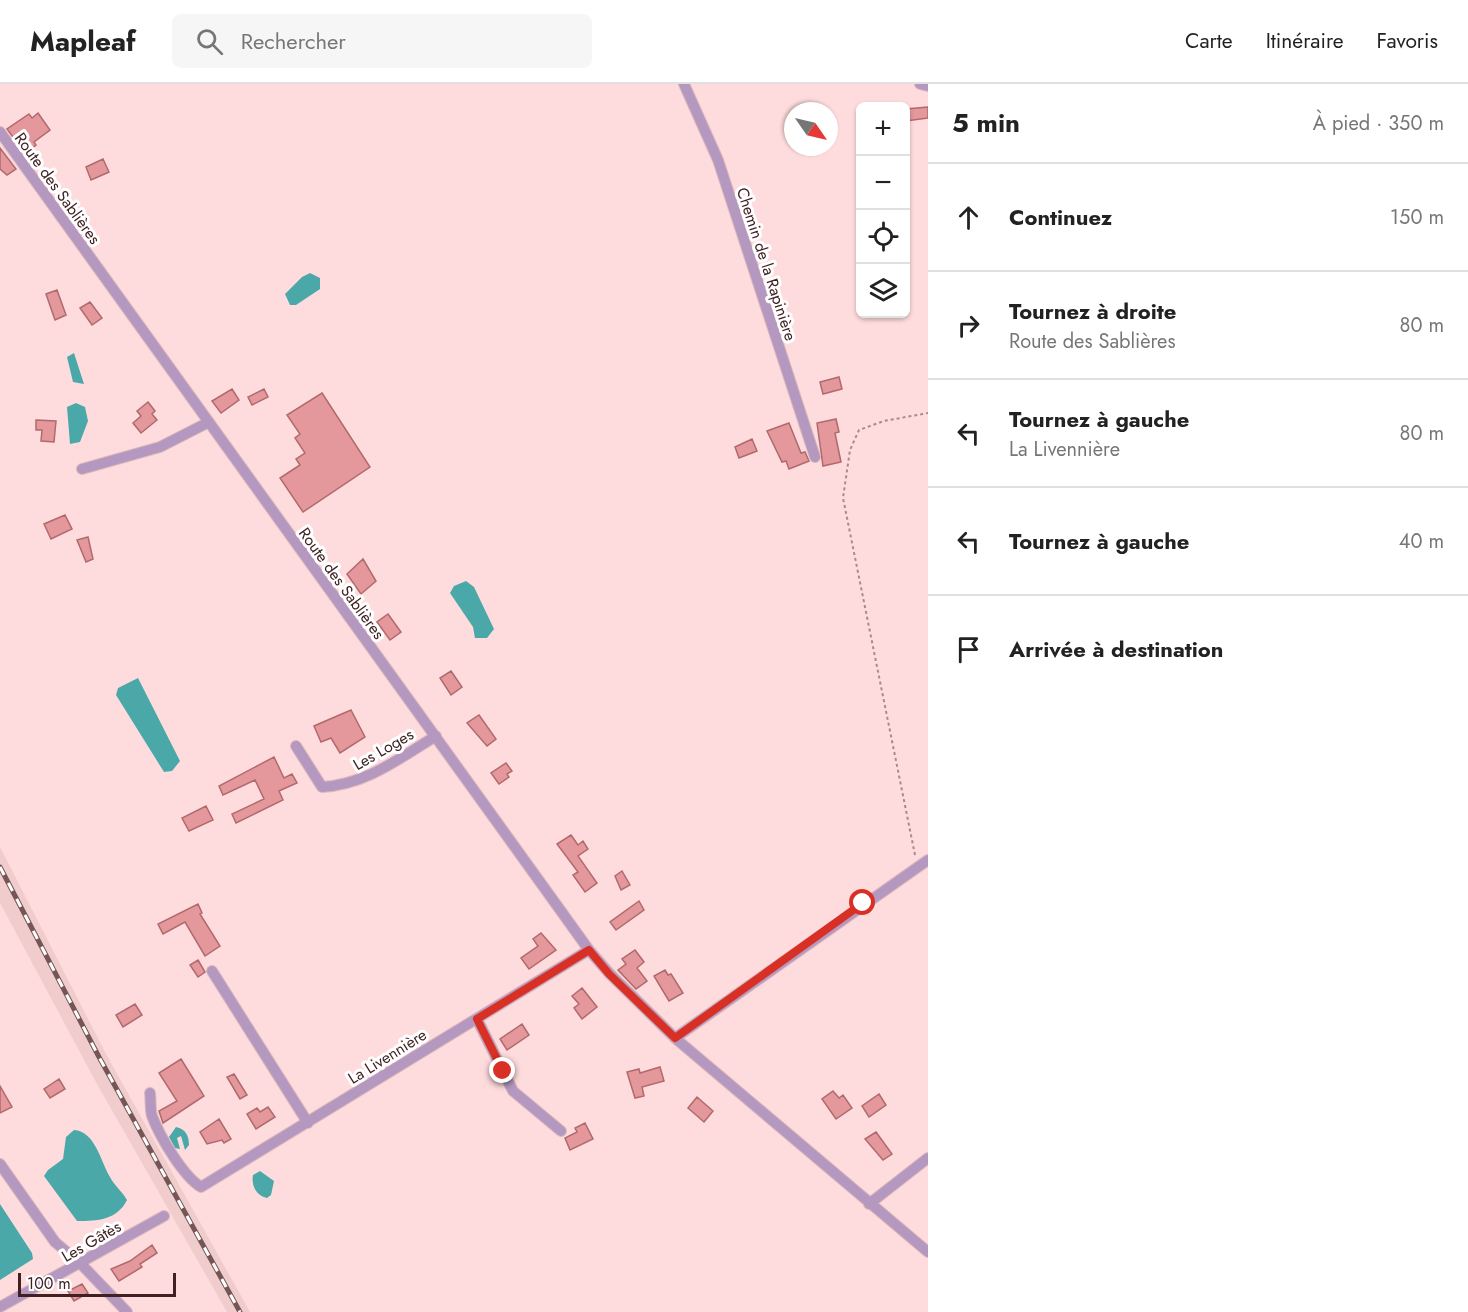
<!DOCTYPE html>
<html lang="fr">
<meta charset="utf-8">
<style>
:root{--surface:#fff;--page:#f6f6f6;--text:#222;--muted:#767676;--line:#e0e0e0}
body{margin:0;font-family:Jost,sans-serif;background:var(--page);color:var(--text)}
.controls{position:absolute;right:18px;top:18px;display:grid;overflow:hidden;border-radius:9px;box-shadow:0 2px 4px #0004}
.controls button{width:54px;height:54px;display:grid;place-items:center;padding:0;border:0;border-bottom:2px solid var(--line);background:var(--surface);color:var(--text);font:30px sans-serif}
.compass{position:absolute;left:784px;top:18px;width:54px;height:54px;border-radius:50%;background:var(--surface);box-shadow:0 2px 4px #0004;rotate:124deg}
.scale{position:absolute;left:18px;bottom:15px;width:158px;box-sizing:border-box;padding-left:6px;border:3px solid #3f2123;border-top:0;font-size:16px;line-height:21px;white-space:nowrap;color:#3f2123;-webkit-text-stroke:4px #fff;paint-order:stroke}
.stop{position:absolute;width:18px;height:18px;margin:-14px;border:4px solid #d93025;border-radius:50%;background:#fff}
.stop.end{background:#d93025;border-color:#fff;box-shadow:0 2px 6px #0008}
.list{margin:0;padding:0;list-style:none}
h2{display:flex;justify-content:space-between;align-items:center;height:78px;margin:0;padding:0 24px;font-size:26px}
h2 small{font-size:20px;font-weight:400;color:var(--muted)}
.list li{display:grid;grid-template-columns:39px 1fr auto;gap:18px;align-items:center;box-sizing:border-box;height:108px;padding:0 24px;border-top:2px solid var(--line)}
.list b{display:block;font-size:22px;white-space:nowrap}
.list p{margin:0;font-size:20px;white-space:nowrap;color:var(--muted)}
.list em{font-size:20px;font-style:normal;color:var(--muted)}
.icon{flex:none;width:33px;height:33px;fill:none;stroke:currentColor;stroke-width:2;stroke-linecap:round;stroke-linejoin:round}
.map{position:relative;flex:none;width:928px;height:1228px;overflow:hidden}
header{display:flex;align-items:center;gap:36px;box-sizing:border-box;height:84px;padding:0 30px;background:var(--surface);border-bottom:2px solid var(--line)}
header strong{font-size:28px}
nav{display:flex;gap:33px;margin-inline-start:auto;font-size:21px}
.search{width:420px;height:54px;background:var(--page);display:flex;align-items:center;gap:15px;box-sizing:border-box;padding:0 21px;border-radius:9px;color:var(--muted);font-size:22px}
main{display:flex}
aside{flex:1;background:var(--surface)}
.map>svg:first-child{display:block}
.built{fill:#f0cccd}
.water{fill:#4ba8a9}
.building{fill:#e4989b;stroke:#b0696d;stroke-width:1.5}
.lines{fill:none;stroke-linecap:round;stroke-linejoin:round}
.minor-casing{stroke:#dcbabc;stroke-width:12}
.path{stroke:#a9898b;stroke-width:2;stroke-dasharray:3 3;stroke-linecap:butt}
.minor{stroke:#b598c0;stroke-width:10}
.rail-casing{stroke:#755657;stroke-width:5}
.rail{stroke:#fff;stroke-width:3;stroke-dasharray:9;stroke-linecap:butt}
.route{stroke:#d93025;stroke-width:8}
.labels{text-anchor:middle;stroke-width:6;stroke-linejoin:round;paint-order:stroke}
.street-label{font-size:16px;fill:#3f2123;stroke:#fff}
</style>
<header>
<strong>Mapleaf</strong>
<div class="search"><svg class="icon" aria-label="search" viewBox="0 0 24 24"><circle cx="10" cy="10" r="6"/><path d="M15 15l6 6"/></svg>Rechercher</div>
<nav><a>Carte</a><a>Itinéraire</a><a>Favoris</a></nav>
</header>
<main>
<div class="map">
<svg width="928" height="1228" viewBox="0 0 928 1228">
<rect width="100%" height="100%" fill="#fedcdd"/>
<path class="built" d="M0 763 106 970 250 1228H227L97 1000 0 819Z"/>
<path class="water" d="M310 189 320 194V205L296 221H290L285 210 302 193Z
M74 269 83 297 84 300 73 298 67 273Z
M76 319 85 323 88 337 80 358 70 360 67 323Z
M466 497 474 503 494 545 487 554H475L473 543 450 509 454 502Z
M138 594 180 677 172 687 164 688 116 611 118 604Z
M176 1043C186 1045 189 1052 189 1061L185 1066 181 1052 177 1054 180 1065 175 1064 169 1053Z
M74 1046C95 1047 101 1078 110 1093 114 1101 122 1107 127 1116 117 1136 98 1137 77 1137L44 1092 48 1086 63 1075 66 1053Z
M260 1087 274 1097 271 1111 267 1114C256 1112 251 1101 253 1091Z
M0 1120 32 1169 33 1175 0 1196Z"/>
<path class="building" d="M928 23V34L906 37V25Z
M38 29 50 46 34 58 36 61 25 70 7 45 29 30 32 34Z
M0 64 16 85 7 91 0 85Z
M103 75 109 88 91 96 86 83Z
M57 206 66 231 55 236 46 210Z
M90 218 102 234 92 241 80 224Z
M839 293 842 305 823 310 820 298Z
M232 305 239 316 221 329 212 317Z
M264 305 268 313 252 321 248 313Z
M322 309 370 383 303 428 280 394 300 381 296 375 305 369 295 354 300 350 287 331Z
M148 318 155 327 152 330 157 336 141 349 133 339 141 332 137 327Z
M836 335 839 348 835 349 841 378 823 382 817 339Z
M36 336 56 337 54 358 41 357 42 346H36Z
M789 339 801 369 805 368 809 377 789 385 786 377 782 378 767 347Z
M752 355 757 367 739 374 735 363Z
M65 431 72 445 51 455 44 440Z
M88 453 93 475 86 478 77 456Z
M363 475 376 497 361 510 347 490Z
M388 530 401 548 390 556 377 538Z
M451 587 462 603 451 611 440 594Z
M351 626 365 653 340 669 331 654 321 658 314 642Z
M479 631 496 655 487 662 467 639Z
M274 673 284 694 292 690 297 699 279 707 283 716 236 739 232 730 264 715 255 696 223 711 219 702Z
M506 679 512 687 507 690 509 693 499 700 491 689Z
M206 722 213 736 189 747 182 734Z
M571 751 578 761 583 757 588 765 578 772 597 799 585 808 573 791 578 788 557 760Z
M622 787 630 801 621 806 615 792Z
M639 817 644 826 616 846 610 838Z
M198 820 202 829 200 830 220 862 205 872 185 838 163 850 158 840Z
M541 849 556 866 529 885 521 874 538 862 533 855Z
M635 866 644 878 637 884 647 897 636 905 618 886 626 880 622 875Z
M198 876 205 888 198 893 190 881Z
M665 886 668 891 671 890 683 909 669 917 654 892Z
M582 904 597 923 582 935 574 924 579 920 572 912Z
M135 920 142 931 123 943 116 931Z
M522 940 529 951 507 966 500 955Z
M181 975 204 1012 163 1039 159 1027 177 1017 159 989Z
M660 983 664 997 642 1003 644 1012 635 1014 627 988 639 985 640 989Z
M234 990 247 1011 240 1015 227 993Z
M59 995 65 1005 50 1014 44 1005Z
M0 1002 12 1023 0 1029Z
M833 1007 839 1014 843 1011 852 1024 836 1035 822 1015Z
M879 1010 886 1021 869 1033 862 1022Z
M697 1013 713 1027 704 1038 688 1024Z
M268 1023 275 1033 256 1045 247 1030 257 1024 260 1028Z
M219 1035 231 1055 224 1059 222 1056 207 1060 200 1048Z
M585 1039 593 1055 570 1066 565 1054 577 1048 575 1044Z
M876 1048 892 1070 883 1076 865 1055Z
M152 1161 157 1169 140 1180 142 1183 119 1197 111 1185 130 1177Z
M82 1200 88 1209 74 1217 68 1207Z"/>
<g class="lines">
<g class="minor-casing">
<path id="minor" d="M684 0 718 76 815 373
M920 0 928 2
M0 48 589 866 609 889 675 954 928 1168
M82 385 160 363 209 338
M296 662 322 703C367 700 398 675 436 652
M212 887 308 1039
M477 935 513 1007 561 1047
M675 954 928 776
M150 1009C151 1016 150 1026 152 1032 160 1053 183 1092 201 1103L589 866
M0 1080 55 1158 81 1180 127 1228
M869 1120 928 1074
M0 1223 164 1132"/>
</g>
<path class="path" d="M915 771 843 414 850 366 859 346 884 337 928 329"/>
<use href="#minor" class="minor"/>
<g class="rail-casing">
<path id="rail" d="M0 783 99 973 240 1228"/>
</g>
<use href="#rail" class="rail"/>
</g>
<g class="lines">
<path class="route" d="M503 987 477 935 589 866 609 890 675 954 863 819"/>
</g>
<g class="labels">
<g class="street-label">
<text transform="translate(58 104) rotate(54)" y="6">Route des Sablières</text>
<text transform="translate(767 180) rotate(72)" y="6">Chemin de la Rapinière</text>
<text transform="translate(342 499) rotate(54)" y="6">Route des Sablières</text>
<text transform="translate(383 665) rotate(-30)" y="6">Les Loges</text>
<text transform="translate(387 972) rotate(-32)" y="6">La Livennière</text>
<text transform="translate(91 1157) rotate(-30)" y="6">Les Gâtès</text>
</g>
</g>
</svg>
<div class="controls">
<button>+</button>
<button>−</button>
<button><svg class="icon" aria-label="locate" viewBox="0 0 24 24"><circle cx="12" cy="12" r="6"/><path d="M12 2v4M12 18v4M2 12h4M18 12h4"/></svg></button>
<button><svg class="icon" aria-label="layers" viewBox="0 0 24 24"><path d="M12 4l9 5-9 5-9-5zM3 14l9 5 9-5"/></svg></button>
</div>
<svg class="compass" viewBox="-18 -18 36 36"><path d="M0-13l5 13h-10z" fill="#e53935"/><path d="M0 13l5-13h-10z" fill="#767676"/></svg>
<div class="scale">100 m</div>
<div class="stop" style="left:863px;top:819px"></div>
<div class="stop end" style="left:503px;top:987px"></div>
</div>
<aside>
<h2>5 min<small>À pied · 350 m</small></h2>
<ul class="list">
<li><svg class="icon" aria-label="ahead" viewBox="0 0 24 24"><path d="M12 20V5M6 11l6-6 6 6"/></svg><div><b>Continuez</b></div><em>150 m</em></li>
<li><svg class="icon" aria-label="right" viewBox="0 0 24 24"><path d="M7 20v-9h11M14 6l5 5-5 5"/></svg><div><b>Tournez à droite</b><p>Route des Sablières</p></div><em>80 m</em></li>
<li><svg class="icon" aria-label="left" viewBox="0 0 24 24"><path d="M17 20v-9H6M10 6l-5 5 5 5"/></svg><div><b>Tournez à gauche</b><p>La Livennière</p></div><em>80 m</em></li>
<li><svg class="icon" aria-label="left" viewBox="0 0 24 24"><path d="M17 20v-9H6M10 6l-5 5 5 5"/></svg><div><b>Tournez à gauche</b></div><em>40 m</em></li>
<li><svg class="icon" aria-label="arrive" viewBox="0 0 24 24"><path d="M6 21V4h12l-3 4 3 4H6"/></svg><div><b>Arrivée à destination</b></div></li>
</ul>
</aside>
</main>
